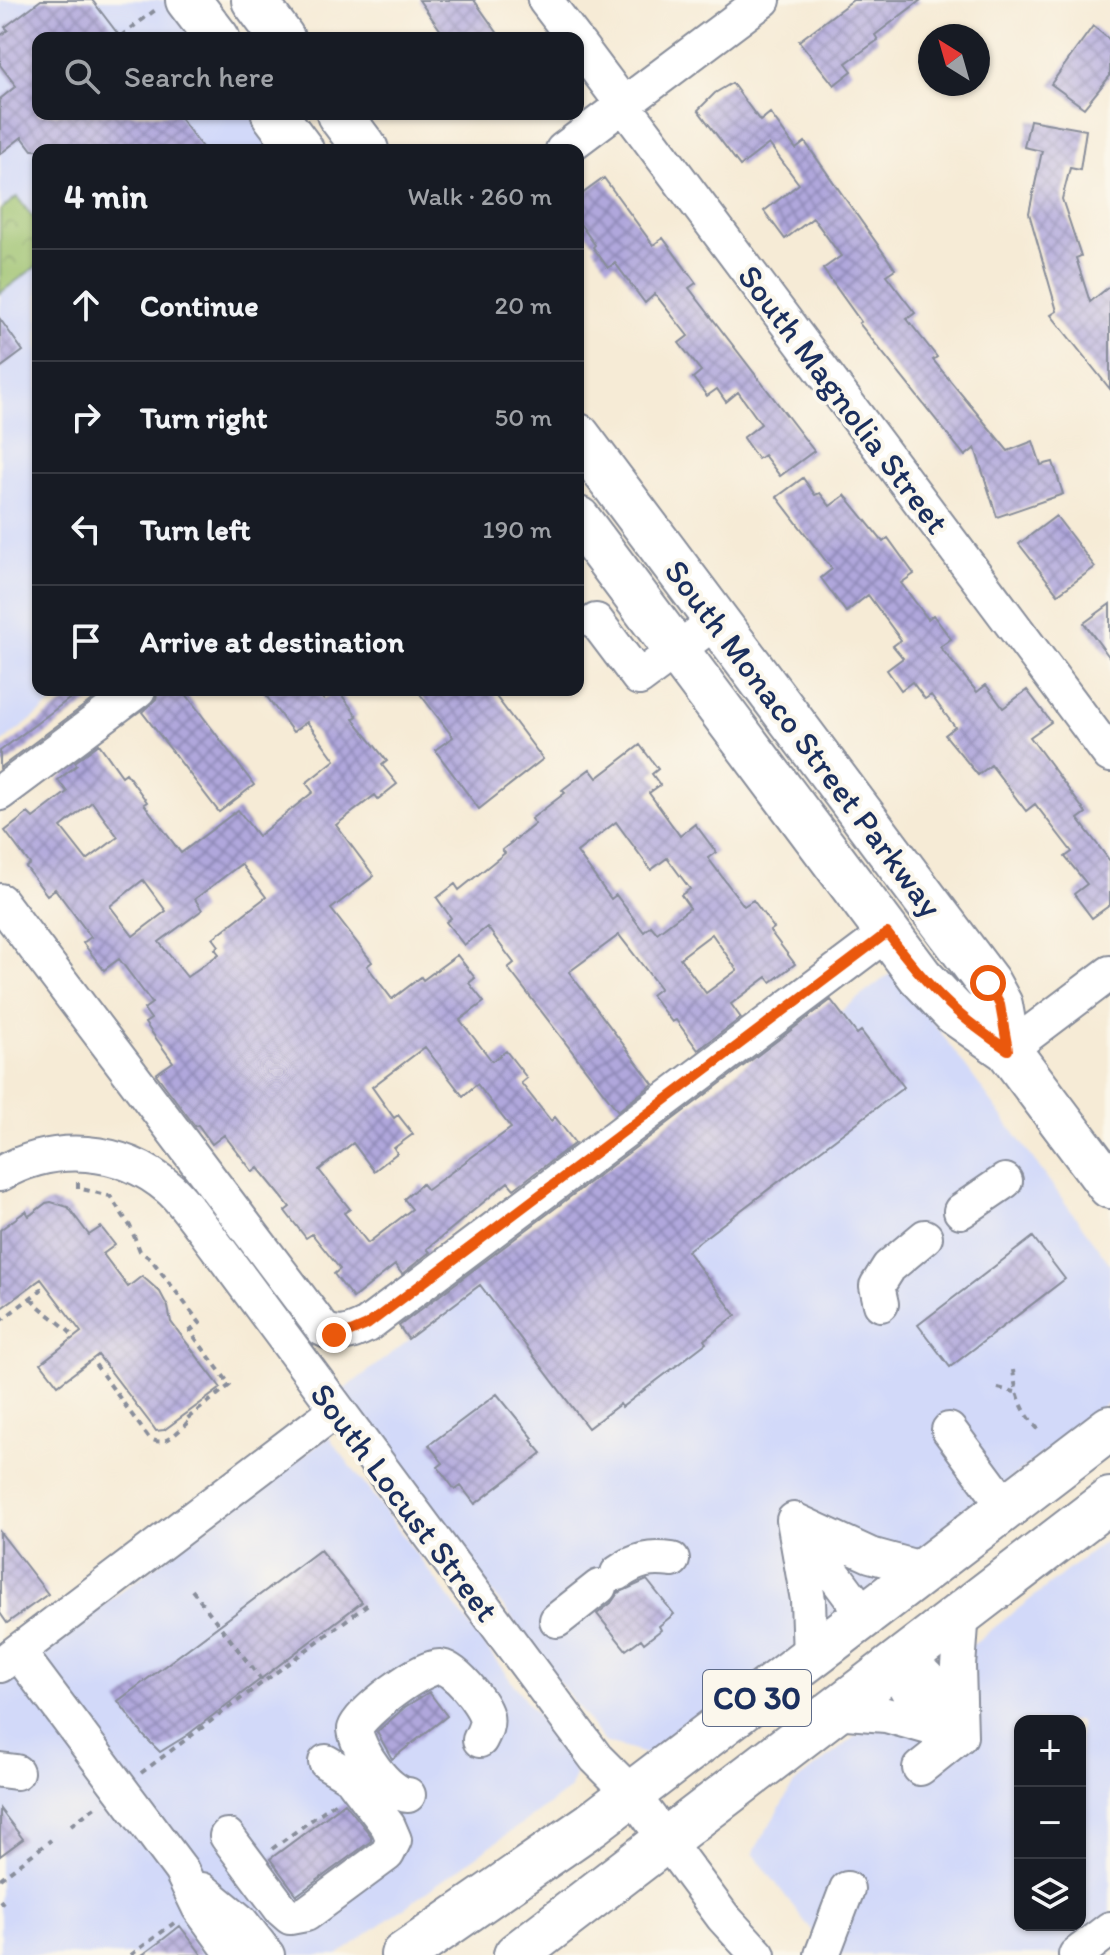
<!DOCTYPE html>
<meta charset="utf-8">
<style>
:root{--surface:#171b24;--page:#20242c;--text:#f1f3f6;--muted:#9ea1a6;--line:#363941}
body{margin:0;font-family:Itim,sans-serif;background:var(--page);color:var(--text)}
.controls{position:absolute;right:24px;bottom:24px;display:grid;overflow:hidden;border-radius:16px;box-shadow:0 2px 6px #0004}
.controls button{width:72px;height:72px;display:grid;place-items:center;padding:0;border:0;border-bottom:2px solid var(--line);background:var(--surface);color:var(--text);font:40px sans-serif}
.compass{position:absolute;left:918px;top:24px;width:72px;height:72px;border-radius:50%;background:var(--surface);box-shadow:0 2px 6px #0004;rotate:323deg}
.stop{position:absolute;width:24px;height:24px;margin:-18px;border:6px solid #ea580c;border-radius:50%;background:#fff}
.stop.end{background:#ea580c;border-color:#fff;box-shadow:0 2px 8px #0008}
.list{margin:0;padding:0;list-style:none}
h2{display:flex;justify-content:space-between;align-items:center;height:104px;margin:0;padding:0 32px;font-size:34px}
h2 small{font-size:26px;font-weight:400;color:var(--muted)}
.list li{display:grid;grid-template-columns:52px 1fr auto;gap:24px;align-items:center;box-sizing:border-box;height:112px;padding:0 32px;border-top:2px solid var(--line)}
.list b{display:block;font-size:30px;white-space:nowrap}
.list em{font-size:26px;font-style:normal;color:var(--muted)}
.icon{flex:none;width:44px;height:44px;fill:none;stroke:currentColor;stroke-width:2;stroke-linecap:round;stroke-linejoin:round}
.map{position:relative;flex:none;width:1110px;height:1955px;overflow:hidden}
.search{position:absolute;background:var(--surface);box-shadow:0 2px 6px #0004;left:32px;top:32px;width:552px;height:88px;display:flex;align-items:center;gap:20px;box-sizing:border-box;padding:0 28px;border-radius:16px;color:var(--muted);font-size:30px}
.panel{position:absolute;background:var(--surface);box-shadow:0 2px 6px #0004;left:32px;top:144px;width:552px;height:552px;border-radius:16px}
.map>svg:first-child{display:block}
.built{fill:#d2d9f9;fill-rule:evenodd}
.park{fill:url(#park-crowns);stroke:#5a7864;stroke-width:2}
.building{fill:url(#building-cross-hatch);fill-rule:evenodd}
.lines{fill:none;stroke-linecap:round;stroke-linejoin:round}
.minor-casing{stroke:#888d9a;stroke-width:38}
.major-casing{stroke:#888d9a;stroke-width:48}
.path{stroke:#888d9a;stroke-width:4;stroke-dasharray:6 6;stroke-linecap:butt}
.minor{stroke:#fff;stroke-width:34}
.major{stroke:#fff;stroke-width:44}
.route{stroke:#ea580c;stroke-width:10}
.labels{text-anchor:middle;stroke-width:8;stroke-linejoin:round;paint-order:stroke}
.shield{fill:#fbf7ec;stroke:#5e6b89;stroke-width:2}
.shield-label{font-size:32px;font-weight:bold;fill:#1b2f5e}
.street-label{font-size:34px;fill:#1b2f5e;stroke:#fbf7ec}
</style>
<div class="map">
<svg width="1110" height="1955" viewBox="0 0 1110 1955">
<defs>
<pattern id="park-crowns" width="20" height="18" patternUnits="userSpaceOnUse" patternTransform="scale(2)"><rect width="20" height="18" fill="#9ac06b"/><path d="M2 6a3 3 0 1 1 6 0M12 15a3 3 0 1 1 6 0" fill="none" stroke="#7d9c5b"/></pattern>
<pattern id="building-cross-hatch" width="8" height="8" patternUnits="userSpaceOnUse" patternTransform="scale(2)"><rect width="8" height="8" fill="#b0a7dc"/><path d="M0 0l8 8M0 8l8-8" fill="none" stroke="#8e88b6"/></pattern>
</defs>
<rect width="100%" height="100%" fill="#fbf7ec"/>
<filter id="ink" filterUnits="userSpaceOnUse"><feTurbulence type="fractalNoise" baseFrequency=".0125" numOctaves="2"/><feDisplacementMap in="SourceGraphic" scale="16" xChannelSelector="R" yChannelSelector="G"/><feConvolveMatrix kernelMatrix="1 2 1 2 8 2 1 2 1" color-interpolation-filters="sRGB"/></filter>
<filter id="wash" filterUnits="userSpaceOnUse"><feTurbulence type="fractalNoise" baseFrequency=".006" numOctaves="4" result="noise"/><feDisplacementMap in="SourceGraphic" scale="32" xChannelSelector="R" yChannelSelector="G"/><feGaussianBlur stdDeviation="1.8" result="paint"/><feColorMatrix in="noise" values="0 0 0 0 0 0 0 0 0 0 0 0 0 0 0 0 0 1.4 0 .05"/><feComposite in="paint" operator="in"/></filter>
<g filter="url(#wash)">
<rect width="100%" height="100%" fill="#f6ebd6"/>
<path class="built" d="M0 0H166L195 38H38V114H253L281 150H38V690H70L0 744Z
M895 970 1110 1264V1401L810 1636 649 1755 604 1742 342 1391Z
M329 1437 571 1761 575 1775 569 1790 338 1955H0V1682Z
M1110 1537V1955H830L753 1853 793 1785ZM1020 1721H1080V1925H1020Z"/>
<path class="park" d="M17 197 38 224V265L0 293V210Z"/>
<g id="blocks">
<path class="building" d="M41 0H92L121 38H38V114H177L204 150H32L22 137 0 154V99L16 86 0 65V36L8 30 5 27Z
M419 0H474L501 38H446Z
M853 0H921L875 35 878 40 846 63 852 71 834 85 799 41Z
M1093 26 1110 40V76L1084 108 1051 84Z
M732 83 760 121 770 113 796 149 805 142 895 269 886 275 915 313 907 319 937 357 933 360 1008 451 1033 441 1041 465 1053 462 1063 494 997 517 975 448 965 456 859 323 861 322 823 269 841 256 813 218 785 239 764 211 799 184 769 144 740 166 698 110 715 93Z
M1030 120 1086 130 1080 170 1070 168 1062 199 1081 256 1076 258 1090 302 1110 286V389L1051 315 1057 311 1029 213 1042 151 1024 147Z
M604 178 653 245 663 238 696 283 689 288 814 451 780 476 764 455 758 459 743 438 761 424 738 392 726 402 717 389 707 396 693 378 701 371 679 343 688 336 655 294 645 303 615 263 608 268 593 247 595 245 578 221V197Z
M0 319 23 351 0 368Z
M803 478 815 495 820 493 830 506 845 495 883 542 888 538 914 574 901 583 928 619 933 615 951 639 940 647 977 692 986 685 1003 708 1027 690 1051 722 1030 737 1086 813 1078 819 1110 861V905L1092 918 1074 894 1087 884 1065 857 1072 852 1035 804 1026 811 991 765 978 775 945 735 955 727 931 695 925 699 912 682 901 690 887 670 903 658 893 646 901 640 868 595 846 612 821 578 832 569 777 497Z
M1056 516 1095 567 1058 594 1019 544Z
M1110 604V658L1084 623Z
M81 690H105L0 768V751Z
M158 690H183L254 785 219 812 142 712 156 699Z
M262 690H316L323 699 338 690 357 716 353 719 387 761 382 765 397 784 378 799 375 795 336 825 374 876 331 909 372 962 367 966 392 999 421 977 423 980 457 955 475 978 469 983 484 1002 460 1020 492 1061 506 1051 527 1078 521 1083 551 1121 555 1117 575 1143 514 1189 508 1182 427 1249 430 1252 402 1274 395 1265 353 1298 334 1274 340 1269 312 1234 306 1238 285 1211 290 1207 258 1168 253 1172 224 1135 212 1144 198 1125 195 1126 156 1074 173 1062 145 1023 151 1019 144 1009 152 1003 119 959 104 970 83 943 91 937 55 889 47 895 26 867 30 864 5 831 28 813 33 818 67 792 58 780 77 765 75 762 99 744 122 776 126 773 147 802 144 804 181 853 238 810 258 836 313 792 306 783 335 760 307 722 293 732ZM92 802 118 837 87 860 61 827ZM241 864 266 897 213 938 219 946 215 949 219 954 187 977 159 942 202 910 195 899ZM143 880 166 911 133 936 110 906ZM425 1047 463 1096 477 1084 511 1128 427 1190 422 1184 404 1199 412 1209 368 1243 344 1213 350 1209 319 1170 353 1143 374 1171 397 1153 394 1148 413 1134 398 1115 394 1118 372 1087Z
M417 690H491L543 759 479 809 435 750 453 737Z
M640 745 658 769 652 774 660 785 649 793 680 836 695 824 716 852 708 858 744 906 753 900 774 928 770 931 795 964 771 982 767 977 731 1004 741 1018 698 1050 676 1020 672 1022 651 995 660 988 619 935 569 972 653 1084 618 1111 508 968 514 963 487 927 464 945 446 922 451 918 437 898 455 884 459 890 505 853 502 850 535 824 531 819 565 793 562 790 590 769 597 778ZM616 822 651 870 667 858 690 889 681 895 690 908 657 933 651 926 644 932 616 895 611 899 577 852ZM712 934 737 970 706 993 680 958Z
M831 1000 857 1034 861 1031 904 1087 687 1251 736 1315 704 1340 706 1343 622 1407 620 1404 588 1428 480 1285 408 1339 399 1326Z
M51 1202 68 1207 89 1235 101 1227 115 1245 103 1254 128 1287 142 1276 160 1292 168 1307 171 1322 221 1388 164 1430 156 1431 154 1428 98 1355 58 1385 41 1363 81 1332 41 1279 0 1309V1230L26 1211 29 1216 46 1203Z
M1033 1237 1065 1279 950 1367 918 1325Z
M497 1394 533 1438 531 1440 542 1453 475 1504 461 1486 455 1490 438 1467 443 1463 429 1445Z
M0 1532 48 1594 7 1623 0 1613Z
M320 1550 362 1602 186 1736 160 1752 144 1736 118 1701Z
M647 1580 674 1614 659 1626 661 1630 644 1643 641 1639 626 1650 597 1614 611 1603 618 1593Z
M429 1692 447 1716 392 1759 377 1732 405 1707Z
M345 1803 371 1836V1841L297 1895 270 1859Z
M0 1809 23 1839 0 1856Z
M180 1926 202 1955H142L161 1941Z"/>
</g>
</g>
<g filter="url(#ink)">
<use href="#blocks" fill-opacity="0" stroke="#888d9a" stroke-width="2"/>
<g class="lines">
<g class="minor-casing">
<path id="minor" d="M545 0 574 38
M578 44 1110 755
M563 150 763 0
M596 621 639 678 716 621
M0 793 138 690
M0 901 323 1329C339 1338 351 1333 367 1325L887 933
M1008 1050 1110 973
M0 1174C54 1143 121 1147 169 1188 183 1200 194 1217 205 1231L596 1758 632 1794 723 1917 758 1955
M961 1211 1005 1181
M881 1304 877 1286 889 1267 925 1237
M949 1430 1006 1507
M794 1520 870 1555 925 1570
M794 1520 808 1600 810 1657
M801 1530 865 1616
M618 1573C636 1560 650 1557 672 1560
M557 1620 599 1587
M18 1652 181 1870 199 1907 234 1955
M903 1657C932 1678 942 1692 956 1725
M894 1664C909 1696 916 1708 946 1727
M0 1665 336 1410
M833 1711 886 1715 960 1736
M960 1736 958 1666 962 1612
M920 1768 960 1736
M0 1770 16 1772
M408 1795C387 1794 357 1749 355 1729 361 1712 421 1666 440 1667 454 1667 482 1702 486 1716 488 1725 484 1732 480 1740
M227 1836 282 1910 290 1917 306 1914 387 1854 394 1840 388 1826 351 1777 326 1762
M202 1890 241 1922 267 1955
M822 1955 847 1889
M1076 1955 1110 1929"/>
</g>
<g class="major-casing">
<path id="major" d="M188 0 217 38
M254 0 282 38
M274 114 301 150
M339 114 366 150
M578 436 988 983 1000 1005 1008 1050
M578 519 920 976 954 1012 1008 1050 1110 1186
M403 1955 592 1824 1110 1428
M516 1955 1110 1500"/>
</g>
<path class="path" d="M121 36 158 8
M78 1182V1188L110 1196 130 1226 140 1251 151 1259 200 1323 190 1331 230 1385 184 1421 187 1424C174 1434 165 1448 149 1438L92 1360
M31 1298C44 1314 61 1321 74 1337
M0 1321 41 1290 37 1281
M1013 1370C1016 1395 1022 1412 1039 1430
M998 1388 1015 1392
M192 1590 263 1682
M141 1773 368 1604
M71 1825 98 1805
M272 1849 336 1802
M0 1879 51 1840
M0 1900 3 1904
M131 1955 174 1923"/>
<use href="#minor" class="minor"/>
<use href="#major" class="major"/>
</g>
</g>
<g class="lines" filter="url(#ink)">
<path class="route" d="M334 1335 346 1334 367 1325 887 933C926 984 954 1015 1008 1050L1000 1005 988 983"/>
</g>
<g class="labels">
<rect class="shield" x="703" y="1670" width="108" height="56" rx="6"/>
<g class="shield-label">
<text x="757" y="1709">CO 30</text>
</g>
<g class="street-label">
<text transform="translate(844 399) rotate(53)" y="12">South Magnolia Street</text>
<text transform="translate(804 738) rotate(53)" y="12">South Monaco Street Parkway</text>
<text transform="translate(405 1502) rotate(53)" y="12">South Locust Street</text>
</g>
</g>
</svg>
<div class="controls">
<button>+</button>
<button>−</button>
<button><svg class="icon" aria-label="layers" viewBox="0 0 24 24"><path d="M12 4l9 5-9 5-9-5zM3 14l9 5 9-5"/></svg></button>
</div>
<svg class="compass" viewBox="-18 -18 36 36"><path d="M0-13l5 13h-10z" fill="#e53935"/><path d="M0 13l5-13h-10z" fill="#9ea1a6"/></svg>
<div class="stop" style="left:988px;top:983px"></div>
<div class="stop end" style="left:334px;top:1335px"></div>
<div class="search"><svg class="icon" aria-label="search" viewBox="0 0 24 24"><circle cx="10" cy="10" r="6"/><path d="M15 15l6 6"/></svg>Search here</div>
<section class="panel">
<h2>4 min<small>Walk · 260 m</small></h2>
<ul class="list">
<li><svg class="icon" aria-label="ahead" viewBox="0 0 24 24"><path d="M12 20V5M6 11l6-6 6 6"/></svg><div><b>Continue</b></div><em>20 m</em></li>
<li><svg class="icon" aria-label="right" viewBox="0 0 24 24"><path d="M7 20v-9h11M14 6l5 5-5 5"/></svg><div><b>Turn right</b></div><em>50 m</em></li>
<li><svg class="icon" aria-label="left" viewBox="0 0 24 24"><path d="M17 20v-9H6M10 6l-5 5 5 5"/></svg><div><b>Turn left</b></div><em>190 m</em></li>
<li><svg class="icon" aria-label="arrive" viewBox="0 0 24 24"><path d="M6 21V4h12l-3 4 3 4H6"/></svg><div><b>Arrive at destination</b></div></li>
</ul>
</section>
</div>
